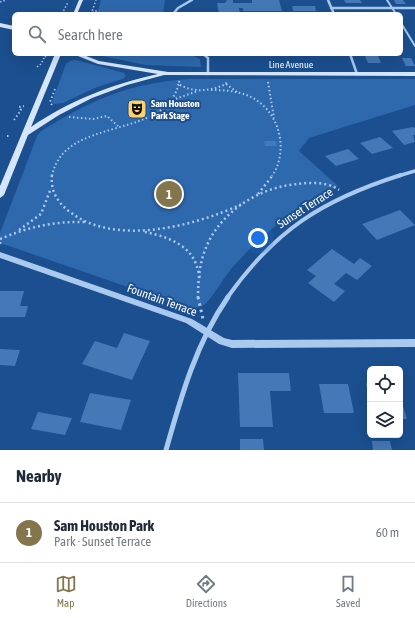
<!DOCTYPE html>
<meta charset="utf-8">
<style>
:root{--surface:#fff;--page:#f6f6f7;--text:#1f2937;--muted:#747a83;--line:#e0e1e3;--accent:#84754c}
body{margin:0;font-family:"Asap Condensed",sans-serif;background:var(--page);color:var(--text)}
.controls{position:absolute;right:12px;bottom:12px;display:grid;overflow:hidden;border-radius:6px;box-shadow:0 4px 16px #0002}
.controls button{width:36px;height:36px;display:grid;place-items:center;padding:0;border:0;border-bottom:1px solid var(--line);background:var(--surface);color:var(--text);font:20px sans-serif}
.you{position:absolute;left:258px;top:238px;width:14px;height:14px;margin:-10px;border:3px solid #fff;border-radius:50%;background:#1a73e8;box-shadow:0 0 0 6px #1a73e833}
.badge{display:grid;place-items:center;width:26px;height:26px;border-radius:50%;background:var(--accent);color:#fff;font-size:13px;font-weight:700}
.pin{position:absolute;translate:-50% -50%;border:2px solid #fff;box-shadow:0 1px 4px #0006}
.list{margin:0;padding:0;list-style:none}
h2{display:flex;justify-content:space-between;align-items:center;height:52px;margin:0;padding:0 16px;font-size:17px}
h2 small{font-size:13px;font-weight:400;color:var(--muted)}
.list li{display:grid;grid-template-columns:26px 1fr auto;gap:12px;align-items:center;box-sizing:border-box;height:60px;padding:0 16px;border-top:1px solid var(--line)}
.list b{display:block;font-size:15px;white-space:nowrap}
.list p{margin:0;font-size:13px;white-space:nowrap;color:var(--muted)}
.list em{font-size:13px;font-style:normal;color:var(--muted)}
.icon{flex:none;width:22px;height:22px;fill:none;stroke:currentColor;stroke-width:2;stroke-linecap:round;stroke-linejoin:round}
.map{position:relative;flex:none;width:415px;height:450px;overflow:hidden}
.search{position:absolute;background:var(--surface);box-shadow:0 4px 16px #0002;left:12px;right:12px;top:12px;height:44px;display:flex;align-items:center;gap:10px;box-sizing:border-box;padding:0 14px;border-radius:6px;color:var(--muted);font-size:15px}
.sheet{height:112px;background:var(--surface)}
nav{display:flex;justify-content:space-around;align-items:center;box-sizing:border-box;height:56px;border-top:1px solid var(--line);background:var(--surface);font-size:11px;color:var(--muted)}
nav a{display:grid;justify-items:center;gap:2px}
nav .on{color:var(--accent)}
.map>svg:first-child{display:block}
.green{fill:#2e69ad}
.building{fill:#4478b7}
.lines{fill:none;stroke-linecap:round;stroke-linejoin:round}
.path-far3{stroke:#a9c9ee;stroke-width:1.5;stroke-dasharray:1.5 2;stroke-linecap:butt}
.path-far2{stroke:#a9c9ee;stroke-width:2;stroke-dasharray:1.5 2.5;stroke-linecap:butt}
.path-far1{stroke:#a9c9ee;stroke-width:2.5;stroke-dasharray:2 3;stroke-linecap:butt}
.path{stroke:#a9c9ee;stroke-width:3;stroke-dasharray:2.5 4;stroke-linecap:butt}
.service{stroke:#a9c9ee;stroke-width:2}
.minor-far3{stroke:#a9c9ee;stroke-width:2.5}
.minor-far2{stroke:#a9c9ee;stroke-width:3.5}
.minor-far1{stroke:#a9c9ee;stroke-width:4}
.minor{stroke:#a9c9ee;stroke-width:5}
.tertiary{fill:#a9c9ee;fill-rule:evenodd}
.secondary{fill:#d6e6fa;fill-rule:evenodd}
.labels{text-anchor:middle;stroke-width:4;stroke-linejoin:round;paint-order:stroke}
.far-street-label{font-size:10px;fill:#fff;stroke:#1b4f8f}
.far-poi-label{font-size:10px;font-weight:bold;fill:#fff;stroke:#1b4f8f;text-anchor:start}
.street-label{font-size:12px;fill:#fff;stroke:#1b4f8f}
</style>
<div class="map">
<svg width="415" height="450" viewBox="0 0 415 450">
<rect width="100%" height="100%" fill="#1b4f8f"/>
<path class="green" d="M101 0H165L163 14H97Z
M93 54H189L200 59 201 67 146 65Z
M76 60 124 73 126 76 123 79 97 87 63 103 54 104 52 102 53 99 66 64 70 61Z
M188 79H415V105L309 138 299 151 338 186C295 208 264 232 232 268 224 277 212 299 204 305 199 308 194 308 189 308L0 243V233L37 136 41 131C94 99 126 84 188 79Z"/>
<path class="building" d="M227 0H233V3H252V0H279L282 11H243V8H239L240 14H219L217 3H225Z
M344 0H360L362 3H346Z
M394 0H403L406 4H396Z
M292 6H315L316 11H293Z
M364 54H377L381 63H368Z
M402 58H411L415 66H406Z
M413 127 415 128V135H413L415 142 404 145 392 131Z
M380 137 393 148 372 154 360 143Z
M264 141H276L277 146H265Z
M348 149 359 159 336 166 325 156Z
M400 210 415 225 377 240 362 224Z
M332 249 354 264 360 258 372 266 357 280 346 273 334 284 345 291 334 302 308 283 316 276 307 270Z
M0 291H24L20 306H28L25 317H0Z
M124 333 150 341 132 380 82 364 95 341 117 348Z
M0 349 20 350 15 366 0 365Z
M238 373H289L291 391H270L273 427H240Z
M366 383H370V400H369Z
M319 384H348L354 413H324Z
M90 393 131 400 121 430 80 422Z
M400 395 407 419H400Z
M38 412 72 418 65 435 31 429Z
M240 439H263L264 450H240Z
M372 441H390L392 450H373Z"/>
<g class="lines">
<path class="path-far3" d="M0 2 6 0
M93 13 94 11H98
M62 14 68 2
M91 14 96 0
M37 67 41 64 45 56 46 57"/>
<path class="path-far2" d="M179 81 180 85C195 93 211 91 226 84L227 81
M268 82 274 118
M226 84 237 92
M211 90C225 90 240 91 253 98 280 113 289 151 272 176
M172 100 198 91
M52 105 50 102 55 89
M69 117 93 119 107 116 118 126
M14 120 21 110 19 107 24 106
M7 136H11
M52 176C64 114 169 142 179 81"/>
<path class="path-far1" d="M52 175C50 191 58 203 70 212 115 247 195 226 242 204
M258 194 273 175
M19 230 41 214 51 188
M145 232C164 236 188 243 196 264 198 269 199 274 200 279
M0 239C28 227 55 221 86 222
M0 244 1 238
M198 298C198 284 199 269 203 256 215 215 257 187 298 184 311 182 328 182 339 190"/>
<path class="path" d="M198 297 203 319"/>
<path class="service" d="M387 0 396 14
M401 23 415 46"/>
<path class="minor-far3" d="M328 0 334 14
M331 8H415
M173 14 178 8 192 0
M203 54 208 58V74
M350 54 357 74"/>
<path class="minor-far2" d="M398 176 415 171"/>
<path class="minor-far1" d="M227 298C275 230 322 200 401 175"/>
<path class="minor" d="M166 450C181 397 196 343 228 297"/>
<path class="tertiary" d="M0 252 192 319 224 338 232 340 415 339V347L232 348 219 344 186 323 0 258Z"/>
<path class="secondary" d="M79 0H83L77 14H73Z
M0 23 14 26V30L0 27Z
M55 54H61L31 127C70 100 113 84 158 74L98 64 73 54H81L99 61 168 72H415V76L164 75 127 85 92 98 59 115 28 135 4 195 0 198V186Z"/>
</g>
<defs>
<g id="theatre-square" transform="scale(1)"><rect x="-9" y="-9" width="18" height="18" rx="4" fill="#ffd166" stroke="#1b4f8f"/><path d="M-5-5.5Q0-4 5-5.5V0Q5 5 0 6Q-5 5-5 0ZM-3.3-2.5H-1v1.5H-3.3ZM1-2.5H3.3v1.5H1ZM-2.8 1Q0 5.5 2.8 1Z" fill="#111"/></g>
</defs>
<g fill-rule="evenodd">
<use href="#theatre-square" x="137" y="109"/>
</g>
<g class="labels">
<g class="far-street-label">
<text x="291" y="68">Line Avenue</text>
</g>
<g class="far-poi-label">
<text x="151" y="107">Sam Houston<tspan x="151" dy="12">Park Stage</tspan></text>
</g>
<g class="street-label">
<text transform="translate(305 208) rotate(-33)" y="4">Sunset Terrace</text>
<text transform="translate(162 300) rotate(20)" y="4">Fountain Terrace</text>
</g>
</g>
</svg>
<div class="controls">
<button><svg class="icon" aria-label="locate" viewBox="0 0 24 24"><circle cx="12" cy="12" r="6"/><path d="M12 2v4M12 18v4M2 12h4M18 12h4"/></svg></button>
<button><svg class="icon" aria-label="layers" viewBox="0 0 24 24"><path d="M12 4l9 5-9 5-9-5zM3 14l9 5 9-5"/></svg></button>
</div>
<div class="you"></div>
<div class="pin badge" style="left:169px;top:194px">1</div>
<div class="search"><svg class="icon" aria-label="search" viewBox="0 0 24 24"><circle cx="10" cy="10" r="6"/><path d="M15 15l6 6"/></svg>Search here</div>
</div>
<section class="sheet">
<h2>Nearby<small></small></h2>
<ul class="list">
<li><span class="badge">1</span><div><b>Sam Houston Park</b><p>Park · Sunset Terrace</p></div><em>60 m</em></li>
</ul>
</section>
<nav>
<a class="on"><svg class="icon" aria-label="map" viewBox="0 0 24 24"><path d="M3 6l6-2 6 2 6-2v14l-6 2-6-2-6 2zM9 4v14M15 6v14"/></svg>Map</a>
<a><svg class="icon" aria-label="directions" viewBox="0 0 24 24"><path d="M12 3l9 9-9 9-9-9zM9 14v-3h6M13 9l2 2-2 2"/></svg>Directions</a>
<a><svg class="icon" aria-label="saved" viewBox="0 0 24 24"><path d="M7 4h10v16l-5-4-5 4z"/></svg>Saved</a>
</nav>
